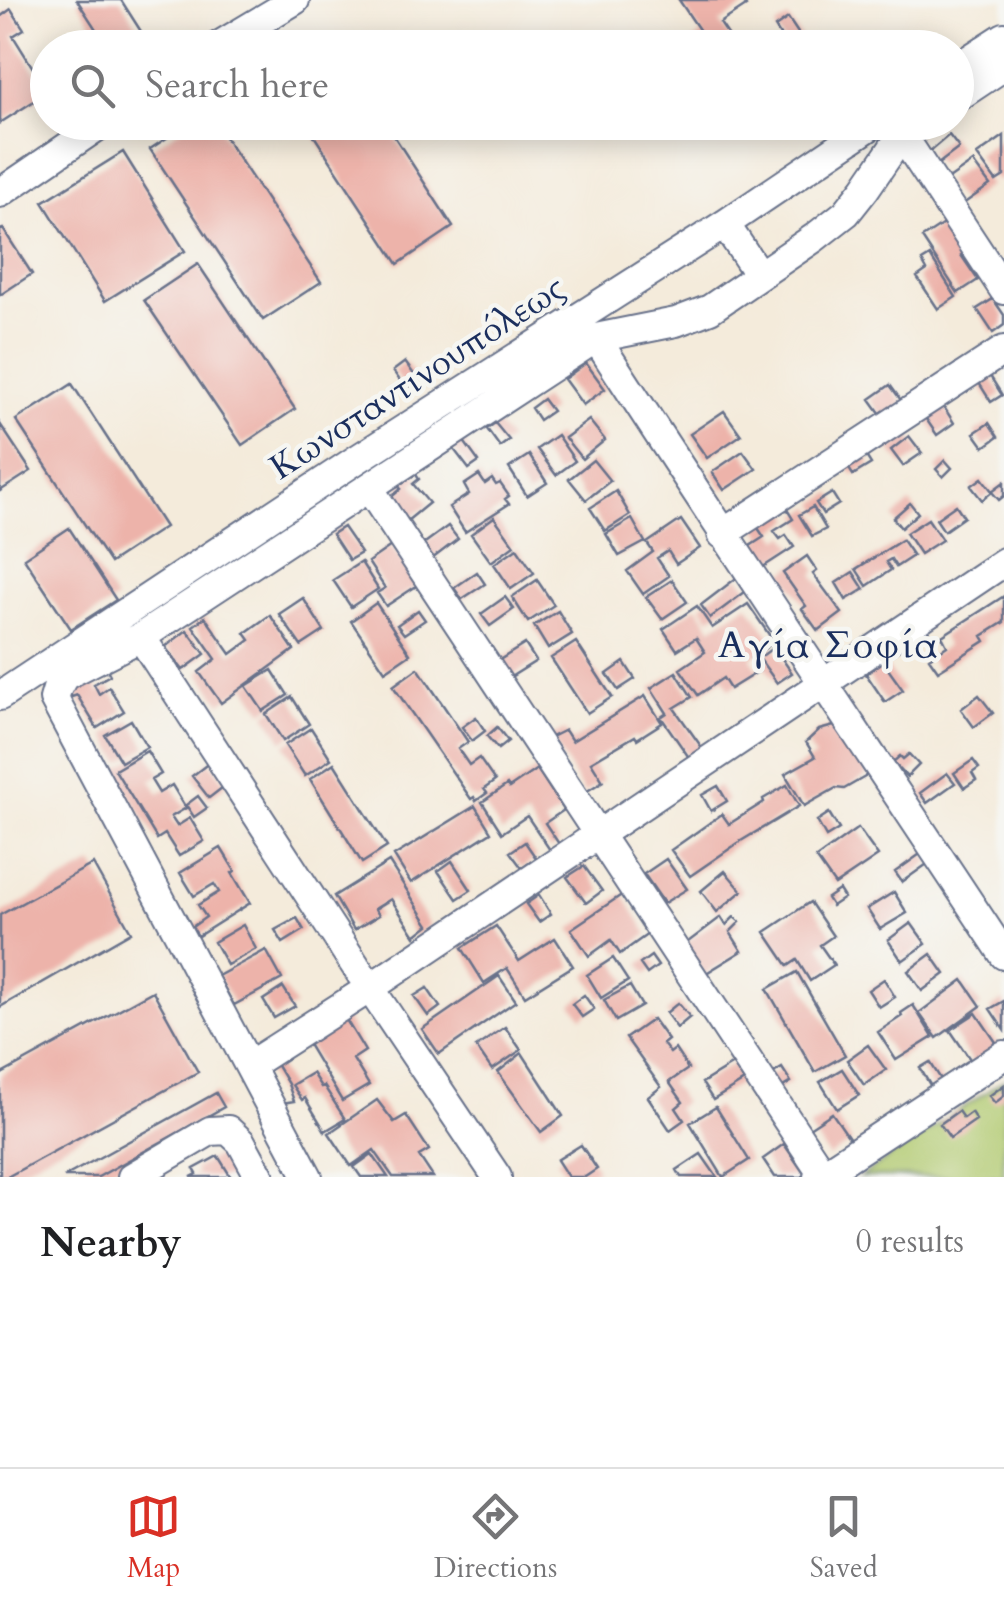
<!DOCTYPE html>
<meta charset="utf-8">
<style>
:root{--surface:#fff;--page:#f6f6f6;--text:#202124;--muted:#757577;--line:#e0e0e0;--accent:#d93025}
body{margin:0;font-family:Cardo,serif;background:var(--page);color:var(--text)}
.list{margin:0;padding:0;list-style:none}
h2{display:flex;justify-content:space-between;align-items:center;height:130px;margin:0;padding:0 40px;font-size:42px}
h2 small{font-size:32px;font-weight:400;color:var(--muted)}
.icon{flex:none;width:55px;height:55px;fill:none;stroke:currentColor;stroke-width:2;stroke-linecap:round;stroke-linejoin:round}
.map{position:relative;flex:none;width:1004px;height:1177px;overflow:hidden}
.search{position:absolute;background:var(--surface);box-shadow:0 5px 25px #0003;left:30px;right:30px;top:30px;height:110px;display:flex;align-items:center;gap:25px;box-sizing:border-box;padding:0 35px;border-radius:55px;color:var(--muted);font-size:38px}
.sheet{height:290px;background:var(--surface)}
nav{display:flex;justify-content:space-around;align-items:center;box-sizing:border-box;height:140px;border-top:2px solid var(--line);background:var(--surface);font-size:28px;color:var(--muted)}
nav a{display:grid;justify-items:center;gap:5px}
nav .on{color:var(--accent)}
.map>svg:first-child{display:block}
.green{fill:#b0c96e;stroke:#667c66;stroke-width:2.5}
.building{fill:#edb3aa}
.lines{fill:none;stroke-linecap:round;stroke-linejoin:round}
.minor-casing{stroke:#67718a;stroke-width:32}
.minor{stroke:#fff;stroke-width:28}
.labels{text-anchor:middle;stroke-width:9;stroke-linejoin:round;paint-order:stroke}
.street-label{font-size:35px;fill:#1b2f5e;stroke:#f6f6f2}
.neighbourhood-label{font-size:38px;letter-spacing:2.5px;fill:#1b2f5e;stroke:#f6f6f2}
</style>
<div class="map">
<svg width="1004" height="1177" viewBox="0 0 1004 1177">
<rect width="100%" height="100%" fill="#f6f6f2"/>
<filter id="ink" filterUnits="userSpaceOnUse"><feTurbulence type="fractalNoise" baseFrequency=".01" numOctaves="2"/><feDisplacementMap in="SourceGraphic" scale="20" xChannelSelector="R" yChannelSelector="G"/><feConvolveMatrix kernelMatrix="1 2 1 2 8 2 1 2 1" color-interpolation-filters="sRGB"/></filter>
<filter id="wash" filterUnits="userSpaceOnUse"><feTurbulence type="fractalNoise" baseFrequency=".0048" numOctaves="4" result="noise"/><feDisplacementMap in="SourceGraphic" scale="40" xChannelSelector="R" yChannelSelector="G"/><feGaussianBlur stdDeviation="2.25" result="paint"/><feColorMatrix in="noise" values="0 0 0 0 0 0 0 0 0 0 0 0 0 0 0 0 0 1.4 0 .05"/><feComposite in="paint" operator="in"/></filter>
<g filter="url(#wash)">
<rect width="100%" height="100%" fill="#f4ebdb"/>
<path class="green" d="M1004 1080V1177H860Z"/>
<g id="blocks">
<path class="building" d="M77 0H121L142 33 120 48H108Z
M679 0H742L746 6 720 23 737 48H694L691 43 702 34Z
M11 9 24 29 13 36 48 92 0 123V17Z
M788 18 808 48H788L775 27Z
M191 122H215L321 282 263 320 150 149Z
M305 122H385L453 227 398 264Z
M949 135 959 148 938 164 929 152Z
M1004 136V176L996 181 977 155Z
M123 152 185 251 105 301 43 202Z
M973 162 990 185 963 204 946 181Z
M945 223 964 253 961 255 978 280 958 293 922 238Z
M3 229 32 274 0 295V230Z
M930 256 956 297 938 309 917 277 927 270 922 261Z
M198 264 295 409 242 445 144 300Z
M993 299 1004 315V325L993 333 977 309Z
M405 362 418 380 406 389 393 371Z
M586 363 605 389 583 405 564 379Z
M990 376 1002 395 991 402 979 383Z
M72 384 165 527 110 563 16 420Z
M890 385 903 403 883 417 870 399Z
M543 399 552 411 539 420 531 408Z
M942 404 954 423 937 435 924 416Z
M724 411 741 435 707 458 690 434Z
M589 420 605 440 582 459 565 438Z
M495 423 509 440 500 447 487 429Z
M989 423 998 437 984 447 974 433Z
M0 424 31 471 0 491Z
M557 435 575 461 556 475 537 449Z
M909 436 922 453 903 466 891 450Z
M463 440 479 462 469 469 453 448Z
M743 451 756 469 724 490 712 472Z
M864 453 871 464 853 475 846 464Z
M529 455 547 483 527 496 509 468Z
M593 460 610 481 586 500 569 479Z
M945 460 952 468 943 477 936 469Z
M414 472 419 479 413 484 429 503 407 521 389 499 401 489 398 486Z
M479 475 485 484 492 479 496 485 500 483 509 496 505 499 509 504 465 532 449 507 469 494 464 485Z
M982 478 992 491 1004 482V496L999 500 992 492 982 500 971 486Z
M616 491 630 515 605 531 590 508Z
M832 493 839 504 823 514 816 503Z
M783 503 793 519 774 531 780 539 786 535 794 547 760 569 747 548 764 537 754 522Z
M910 503 918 513 901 528 893 518Z
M956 505 964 517 944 531 936 519Z
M813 507 826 529 812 536 799 515Z
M494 517 514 545 491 562 471 534Z
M632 519 645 542 619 556 606 534Z
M928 519 942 540 920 554 906 533Z
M681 520 700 548 676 564 668 551 657 558 669 576 643 594 627 571 653 552 647 543Z
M448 526 458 539 432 559 422 545Z
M343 527 361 553 349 560 332 534Z
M69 528 116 600 71 629 24 558Z
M902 540 913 556 896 567 891 559 886 562 891 570 867 586 856 569Z
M391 546 418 585 386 606 377 593 385 588 368 562Z
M517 548 534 573 511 589 494 564Z
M807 556 817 571 813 574 842 613 818 631 802 609 806 606 783 573Z
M361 562 378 589 351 607 333 580Z
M477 572 485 584 462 599 454 588Z
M853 572 864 589 846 600 836 583Z
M739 576 749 589 710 618 701 605Z
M537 580 554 605 528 622 512 597Z
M672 580 687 602 662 619 646 597Z
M1004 596V622L982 636 985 641 938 671 929 658 947 646 942 636Z
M505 597 514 609 490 626 481 614Z
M303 598 324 631 301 646 279 614Z
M376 603 410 654 385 671 351 621Z
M748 604 774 642 751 658 759 671 730 689 723 678 698 695 680 669 705 652 696 638 677 650 663 629 697 606 712 628Z
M418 610 425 620 404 634 397 625Z
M558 611 572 634 548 649 534 626Z
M270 615 294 650 221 703 199 672 216 659 193 626 205 617 231 654 250 640 245 633Z
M187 630 205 654 183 670 165 647Z
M576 642 612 697 587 713 551 658Z
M525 644 536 661 501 683 490 666Z
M774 647 792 673 777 683 759 658Z
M102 660 110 675 94 684 99 694 109 687 124 711 97 728 77 695 72 697 64 684Z
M624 662 635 679 618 690 607 674Z
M883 662 903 690 885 702 866 674Z
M418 668 468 742 458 749 469 765 479 758 495 781 484 789 487 793 476 801 474 797 471 799 393 686Z
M272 670 288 695 263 711 246 686Z
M676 672 692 697 674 708 703 749 690 759 661 717 667 713 651 688Z
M979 695 993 713 974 727 961 709Z
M645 696 662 723 637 739 635 736 591 762 603 781 584 793 551 737 565 730 572 741Z
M292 697 309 724 283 741 266 714Z
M476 717 485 731 472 741 462 727Z
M131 720 147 747 121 762 105 735Z
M834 726 867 771 865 777 844 789 836 788 804 806 785 774 815 757 806 742 819 730Z
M497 727 508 741 498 749 487 736Z
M311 728 331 759 305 776 285 745Z
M147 751 161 774 151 780 159 793 172 785 186 808 171 817 177 826 190 818 204 841 179 856 165 834 157 839 115 770Z
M909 754 919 765 907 777 893 762 900 756 903 759Z
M973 760 979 768 972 773 976 780 964 788 954 773Z
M210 762 227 784 209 798 192 776Z
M334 763 387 847 362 863 310 779Z
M537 769 564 810 545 823 559 844 550 850 527 816 502 833 482 802 507 785 509 788Z
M947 773 955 783 927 803 920 793Z
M787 785 799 806 741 841 690 876 671 850 722 814 729 824 764 802 763 799Z
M718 786 727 801 711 811 702 795Z
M198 796 207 808 194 817 186 805Z
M475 806 491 832 411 883 394 856Z
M829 813 839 829 826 837 817 821Z
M858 828 878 856 835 885 816 858Z
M525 842 536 858 522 868 510 852Z
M221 848 235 871 232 873 250 903 198 936 192 927 206 917 198 905 219 892 214 884 194 896 180 873Z
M923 852 930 862 902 882 895 872Z
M666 859 687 889 664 903 644 874Z
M452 861 471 890 457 899 438 871Z
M389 862 429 925 415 936 391 899 375 909 379 915 354 930 334 896Z
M93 864 131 932 0 1007V915Z
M584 866 602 891 586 903 567 877Z
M725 871 742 891 717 912 701 891Z
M839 890 844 898 832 906 827 898Z
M894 892 907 913 880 929 867 909Z
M623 894 648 934 620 954 611 940 589 956 571 929Z
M539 895 551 914 539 922 526 904Z
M810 902 833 936 820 945 834 965 810 981 797 960 788 966 765 932Z
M721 917 726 925 734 917 740 922 730 932 742 951 703 975 684 945Z
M297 918 304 930 283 943 275 930Z
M911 923 926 944 902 961 888 940Z
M243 925 256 949 227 965 214 942Z
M496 926 519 961 555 938 573 966 525 996 507 968 484 983 462 948Z
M266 950 282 979 234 1005 218 976Z
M931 954 945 974 922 991 908 971Z
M651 956 658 966 647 974 640 964Z
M613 958 628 981 601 998 587 975Z
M797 972 845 1055 815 1072 767 989Z
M499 976 516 1001 439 1054 422 1029Z
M884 979 895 997 879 1007 868 990Z
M963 980 981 1006 937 1038 919 1013Z
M630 986 642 1006 616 1021 604 1000Z
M283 987 295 1006 274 1018 263 1000Z
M427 988 440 1007 428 1016 414 996Z
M153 991 198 1072 7 1177H0V1075Z
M584 995 594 1009 582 1017 572 1004Z
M1004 1001V1030L990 1009Z
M678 1003 690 1017 677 1028 666 1013Z
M913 1005 933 1037 896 1060 878 1032 902 1016 901 1013Z
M976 1013 1000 1048 974 1065 950 1030Z
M345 1018 365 1051 353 1059 369 1085 342 1101 306 1041Z
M653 1019 668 1040 663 1044 670 1053 675 1049 688 1069 669 1082 683 1102 676 1108 684 1120 670 1130 648 1097 661 1087 626 1038Z
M505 1027 521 1050 492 1070 476 1047Z
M868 1045 886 1070 864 1085 847 1060Z
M522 1053 563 1116 541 1132 498 1072Z
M930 1062 944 1084 933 1090 920 1068Z
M276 1064 288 1084 294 1101 282 1103 266 1070Z
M733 1064 744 1081 713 1100 702 1083Z
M782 1068 791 1082 776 1091 767 1077Z
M842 1069 859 1095 837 1109 820 1082Z
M312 1073 321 1087 324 1086 345 1119 325 1131 305 1098 302 1100 292 1085Z
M1004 1085V1096L995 1103 989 1096Z
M216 1093 224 1107 98 1177H64Z
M377 1100 394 1122 406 1115 429 1150 419 1156 433 1177H393L374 1150 351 1166 329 1133Z
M716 1107 749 1160 723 1177 690 1123Z
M958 1111 963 1118 971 1112 976 1120 950 1138 940 1124Z
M832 1113 852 1142 829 1157 809 1128Z
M784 1144 805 1175 803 1177H775L763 1159Z
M581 1145 597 1169 585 1177H568L557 1160Z
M372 1154 388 1177H361L354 1167Z
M701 1154 717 1177H681L677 1170Z
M218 1156 231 1177H191L197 1174 194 1169Z"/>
</g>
</g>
<g filter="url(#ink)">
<use href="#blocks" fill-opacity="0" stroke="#67718a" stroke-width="2.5"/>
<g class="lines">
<g class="minor-casing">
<path id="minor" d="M215 48 295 0
M956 68 1004 37
M956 98 1004 66
M902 135 1004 290
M0 193 104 122
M725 224 759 275
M596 338C730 546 868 749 1004 955
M369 488 823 1174
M722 534 1004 350
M141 637 370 988 497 1177
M0 696 356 460 725 224 876 122
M250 1065 370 988 1004 562
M132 1177 210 1131 228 1130 241 1142 260 1177
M308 1177 54 699 57 689 64 676 141 637 596 338 676 322 710 309 814 238 846 213 865 189 902 135 920 122
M818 1177 1004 1055"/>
</g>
<use href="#minor" class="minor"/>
</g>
</g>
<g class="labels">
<g class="street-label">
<text transform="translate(417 377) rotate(-33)" y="12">Κωνσταντινουπόλεως</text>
</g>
<g class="neighbourhood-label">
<text x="829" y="657">Αγία Σοφία</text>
</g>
</g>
</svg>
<div class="search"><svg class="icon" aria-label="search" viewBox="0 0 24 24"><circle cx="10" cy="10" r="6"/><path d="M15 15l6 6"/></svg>Search here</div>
</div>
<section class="sheet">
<h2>Nearby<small>0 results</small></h2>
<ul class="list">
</ul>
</section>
<nav>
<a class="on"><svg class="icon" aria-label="map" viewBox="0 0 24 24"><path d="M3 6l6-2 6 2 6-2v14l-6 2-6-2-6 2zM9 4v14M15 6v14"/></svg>Map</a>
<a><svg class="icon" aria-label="directions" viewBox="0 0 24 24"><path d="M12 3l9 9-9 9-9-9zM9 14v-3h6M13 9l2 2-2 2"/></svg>Directions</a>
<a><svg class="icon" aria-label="saved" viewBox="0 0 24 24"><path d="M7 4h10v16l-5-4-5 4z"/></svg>Saved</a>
</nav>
